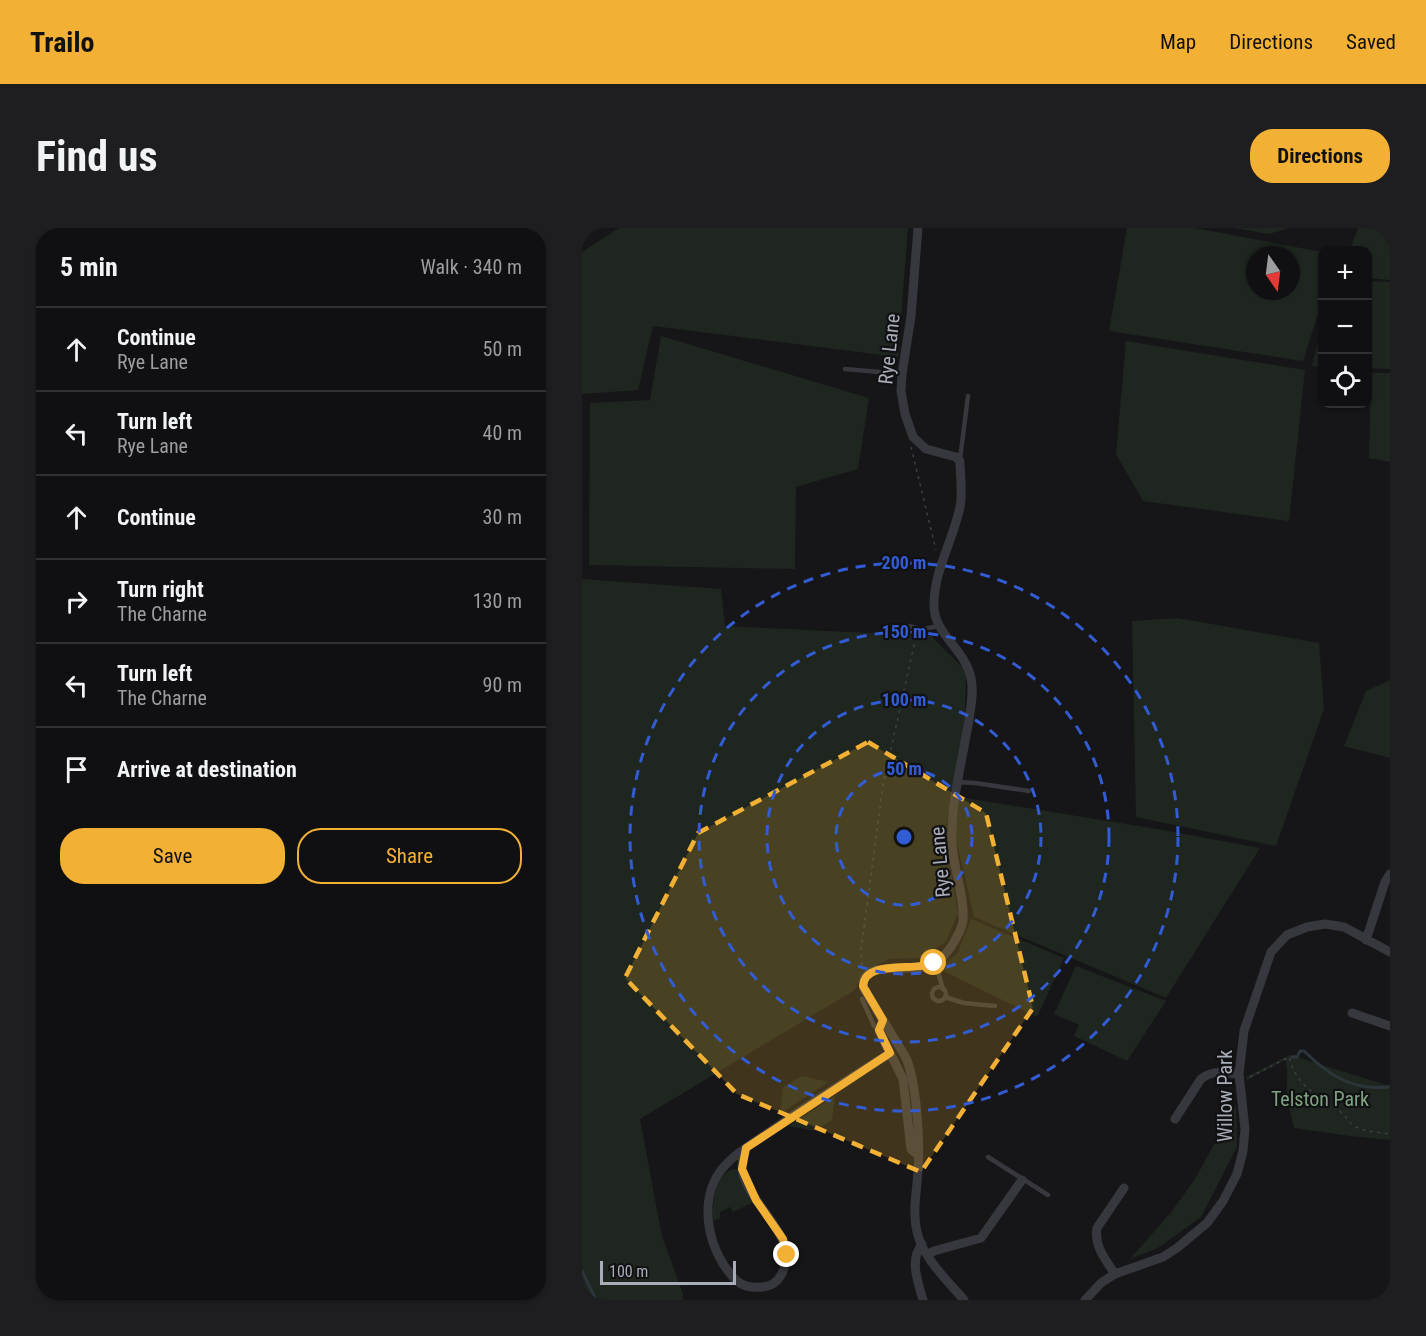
<!DOCTYPE html>
<meta charset="utf-8">
<style>
:root{--surface:#101012;--page:#1e1e20;--text:#f1f3f6;--muted:#9c9d9f;--line:#303032;--accent:#f2b134}
body{margin:0;font-family:"Roboto Condensed",sans-serif;background:var(--page);color:var(--text)}
.controls{position:absolute;right:18px;top:18px;display:grid;overflow:hidden;border-radius:12px;box-shadow:0 2px 4px #0004}
.controls button{width:54px;height:54px;display:grid;place-items:center;padding:0;border:0;border-bottom:2px solid var(--line);background:var(--surface);color:var(--text);font:30px sans-serif}
.compass{position:absolute;left:664px;top:18px;width:54px;height:54px;border-radius:50%;background:var(--surface);box-shadow:0 2px 4px #0004;rotate:166deg}
.scale{position:absolute;left:18px;bottom:15px;width:136px;box-sizing:border-box;padding-left:6px;border:3px solid #a8adb8;border-top:0;font-size:16px;line-height:21px;white-space:nowrap;color:#a8adb8;-webkit-text-stroke:4px #111113;paint-order:stroke}
.stop{position:absolute;width:18px;height:18px;margin:-14px;border:4px solid #f2b134;border-radius:50%;background:#fff}
.stop.end{background:#f2b134;border-color:#fff;box-shadow:0 2px 6px #0008}
.list{margin:0;padding:0;list-style:none}
h2{display:flex;justify-content:space-between;align-items:center;height:78px;margin:0;padding:0 24px;font-size:26px}
h2 small{font-size:20px;font-weight:400;color:var(--muted)}
.list li{display:grid;grid-template-columns:39px 1fr auto;gap:18px;align-items:center;box-sizing:border-box;height:84px;padding:0 24px;border-top:2px solid var(--line)}
.list b{display:block;font-size:22px;white-space:nowrap}
.list p{margin:0;font-size:20px;white-space:nowrap;color:var(--muted)}
.list em{font-size:20px;font-style:normal;color:var(--muted)}
.actions{display:flex;gap:12px;padding:18px 24px}
.actions a{flex:1;padding:14px 0;border:2px solid var(--accent);border-radius:24px;text-align:center;font-size:21px;color:var(--accent)}
.actions .main{background:var(--accent);color:#111}
.icon{flex:none;width:33px;height:33px;fill:none;stroke:currentColor;stroke-width:2;stroke-linecap:round;stroke-linejoin:round}
.map{position:relative;flex:none;width:808px;height:1072px;overflow:hidden;border-radius:24px}
header{display:flex;align-items:center;gap:36px;box-sizing:border-box;height:84px;padding:0 30px;background:var(--accent);color:#111}
header strong{font-size:28px}
nav{display:flex;gap:33px;margin-inline-start:auto;font-size:21px}
.intro{display:flex;align-items:center;justify-content:space-between;box-sizing:border-box;height:144px;padding:0 36px}
h1{margin:0;font-size:42px}
.button{padding:15px 27px;border-radius:24px;background:var(--accent);color:#111;font-size:21px;font-weight:700}
main{display:flex;gap:36px;padding:0 36px}
aside{flex:1;background:var(--surface);border-radius:24px;box-shadow:0 2px 4px #0004}
.map>svg:first-child{display:block}
.green{fill:#1e261f;fill-rule:evenodd}
.lines{fill:none;stroke-linecap:round;stroke-linejoin:round}
.stream{stroke:#2c353c;stroke-width:3}
.path{stroke:#3d3f44;stroke-width:1.5;stroke-dasharray:3 4.5;stroke-linecap:butt}
.service{stroke:#37383d;stroke-width:4.5}
.minor{stroke:#37383d;stroke-width:9}
.route{stroke:#f2b134;stroke-width:8}
.marked{fill:#f2b134;fill-opacity:0.2;stroke:#f2b134;stroke-width:4.5;stroke-dasharray:12 8;stroke-linejoin:round}
.ring{fill:none;stroke:#325cd3;stroke-width:3;stroke-dasharray:10 8}
.labels{text-anchor:middle;stroke-width:4.5;stroke-linejoin:round;paint-order:stroke}
.street-label{font-size:20px;fill:#a8adb8;stroke:#111113}
.park-label{font-size:20px;fill:#7fa381;stroke:#111113}
.centre{fill:#325cd3;stroke:#111113;stroke-width:3}
.ring-label{font-size:18px;text-anchor:middle;font-weight:bold;fill:#325cd3;stroke:#111113;stroke-width:4.5;stroke-linejoin:round;paint-order:stroke}
</style>
<header>
<strong>Trailo</strong>
<nav><a>Map</a><a>Directions</a><a>Saved</a></nav>
</header>
<div class="intro"><h1>Find us</h1><a class="button">Directions</a></div>
<main>
<aside>
<h2>5 min<small>Walk · 340 m</small></h2>
<ul class="list">
<li><svg class="icon" aria-label="ahead" viewBox="0 0 24 24"><path d="M12 20V5M6 11l6-6 6 6"/></svg><div><b>Continue</b><p>Rye Lane</p></div><em>50 m</em></li>
<li><svg class="icon" aria-label="left" viewBox="0 0 24 24"><path d="M17 20v-9H6M10 6l-5 5 5 5"/></svg><div><b>Turn left</b><p>Rye Lane</p></div><em>40 m</em></li>
<li><svg class="icon" aria-label="ahead" viewBox="0 0 24 24"><path d="M12 20V5M6 11l6-6 6 6"/></svg><div><b>Continue</b></div><em>30 m</em></li>
<li><svg class="icon" aria-label="right" viewBox="0 0 24 24"><path d="M7 20v-9h11M14 6l5 5-5 5"/></svg><div><b>Turn right</b><p>The Charne</p></div><em>130 m</em></li>
<li><svg class="icon" aria-label="left" viewBox="0 0 24 24"><path d="M17 20v-9H6M10 6l-5 5 5 5"/></svg><div><b>Turn left</b><p>The Charne</p></div><em>90 m</em></li>
<li><svg class="icon" aria-label="arrive" viewBox="0 0 24 24"><path d="M6 21V4h12l-3 4 3 4H6"/></svg><div><b>Arrive at destination</b></div></li>
</ul>
<div class="actions"><a class="main">Save</a><a>Share</a></div>
</aside>
<div class="map">
<svg width="808" height="1072" viewBox="0 0 808 1072">
<rect width="100%" height="100%" fill="#161618"/>
<path class="green" d="M37 0H326L316 129 71 98 56 162 0 166V24Z
M545 0H613L740 24V82L735 89 721 133 527 103ZM673 27H709V63H673Z
M652 0H707L687 6Z
M776 0H808V52L786 50V22H768Z
M786 53 808 54V141L786 140Z
M740 95V139L730 138 740 97Z
M79 108 287 170 276 241 214 259 213 341 7 337 8 175 68 172Z
M544 113 723 142 707 293 561 273 534 226Z
M789 145H808V234L787 230Z
M0 351 139 361 143 398 349 408 384 443 383 487 363 608 376 685 364 714 338 730 307 731 281 744 273 762 58 891 80 1008 101 1066V1072H0Z
M596 390 737 415 742 481 694 618 554 589 550 393Z
M808 452V530L762 518 784 463Z
M378 569 581 602 678 620 584 770 392 689 373 607Z
M389 691 482 730 455 789 355 740 375 726Z
M494 738 584 773 545 833 492 808 497 797 472 786Z
M708 827H714L718 830 804 857 808 856V912L768 908 712 900C709 886 704 871 705 856 705 847 706 842 703 832L665 852 664 849Z
M220 848 247 854 198 886 201 859Z
M253 868 250 892 232 903 206 898Z
M654 877 655 919 619 989 576 1020 548 1031 590 983 613 951Z
M151 941 155 942 170 975 151 984 148 979 138 984V990L130 994C131 977 131 948 151 941Z"/>
<g class="lines">
<path class="stream" d="M710 829H715L718 823H722C746 847 771 863 806 859
M0 1043 14 1072"/>
<path class="path" d="M329 219 354 322
M280 737 279 722 301 557 334 408
M668 849 707 829C716 861 735 866 759 884 764 888 767 895 772 898 782 904 797 904 808 906"/>
<path class="service" d="M263 141 320 146
M378 231 386 168
M326 398 341 401 357 398
M375 554 393 555 447 563
M353 734 361 761
M350 766a7 7 0 1 1 14 0a7 7 0 1 1-14 0Z
M363 769 382 775 413 778
M280 771 292 798 297 803
M406 929 466 967"/>
<path class="minor" d="M336 0 329 88 320 146 319 163 323 186 331 209 344 221 374 229 378 233C378 248 381 265 378 279 371 313 351 344 352 379 353 407 383 421 389 450 392 463 389 478 387 491 381 529 371 565 370 603 368 634 383 664 381 693 380 701 375 708 372 714 365 726 355 737 341 739 326 743 275 732 282 761L323 828C335 852 338 915 336 943 335 962 330 984 335 1004 341 1030 365 1052 382 1072
M784 712 803 654 808 646
M770 785 808 798
M301 792 297 803 321 851 329 921 336 927
M593 891 619 851C632 841 642 845 657 846
M164 920C162 927 159 935 160 942 167 979 221 1009 199 1047 195 1055 189 1058 181 1059 172 1060 162 1059 155 1053 127 1027 114 973 140 941 153 925 173 914 190 902 229 875 269 850 308 825
M340 1016C327 1032 336 1054 341 1072
M345 1027 352 1023 399 1010 440 952
M533 1046C523 1031 512 1018 515 1000L542 960
M503 1072 519 1055 533 1046 581 1029 595 1020 625 995 641 973 655 946 661 923 663 901 657 846 662 803 689 724 705 707 725 699 743 696 762 699 808 724"/>
</g>
<g class="lines">
<path class="route" d="M205 1027 201 1011 174 972 160 941 164 920 308 825 297 802 301 792 281 758C283 731 333 744 352 735"/>
</g>
<path class="marked" d="M286 514 404 585 451 780 339 944 155 866 43 750 116 605Z"/>
<g class="ring">
<circle cx="322" cy="609" r="68"/>
<circle cx="322" cy="609" r="137"/>
<circle cx="322" cy="609" r="205"/>
<circle cx="322" cy="609" r="274"/>
</g>
<g class="labels">
<g class="street-label">
<text transform="translate(307 121) rotate(-84)" y="7">Rye Lane</text>
<text transform="translate(358 634) rotate(-95)" y="7">Rye Lane</text>
<text transform="translate(643 868) rotate(-90)" y="7">Willow Park</text>
</g>
<g class="park-label">
<text x="738" y="878">Telston Park</text>
</g>
</g>
<circle cx="322" cy="609" r="9" class="centre"/>
<g class="ring-label">
<text x="322" y="341">200 m</text>
<text x="322" y="410">150 m</text>
<text x="322" y="478">100 m</text>
<text x="322" y="547">50 m</text>
</g>
</svg>
<div class="controls">
<button>+</button>
<button>−</button>
<button><svg class="icon" aria-label="locate" viewBox="0 0 24 24"><circle cx="12" cy="12" r="6"/><path d="M12 2v4M12 18v4M2 12h4M18 12h4"/></svg></button>
</div>
<svg class="compass" viewBox="-18 -18 36 36"><path d="M0-13l5 13h-10z" fill="#e53935"/><path d="M0 13l5-13h-10z" fill="#9c9d9f"/></svg>
<div class="scale">100 m</div>
<div class="stop" style="left:352px;top:735px"></div>
<div class="stop end" style="left:205px;top:1027px"></div>
</div>
</main>
